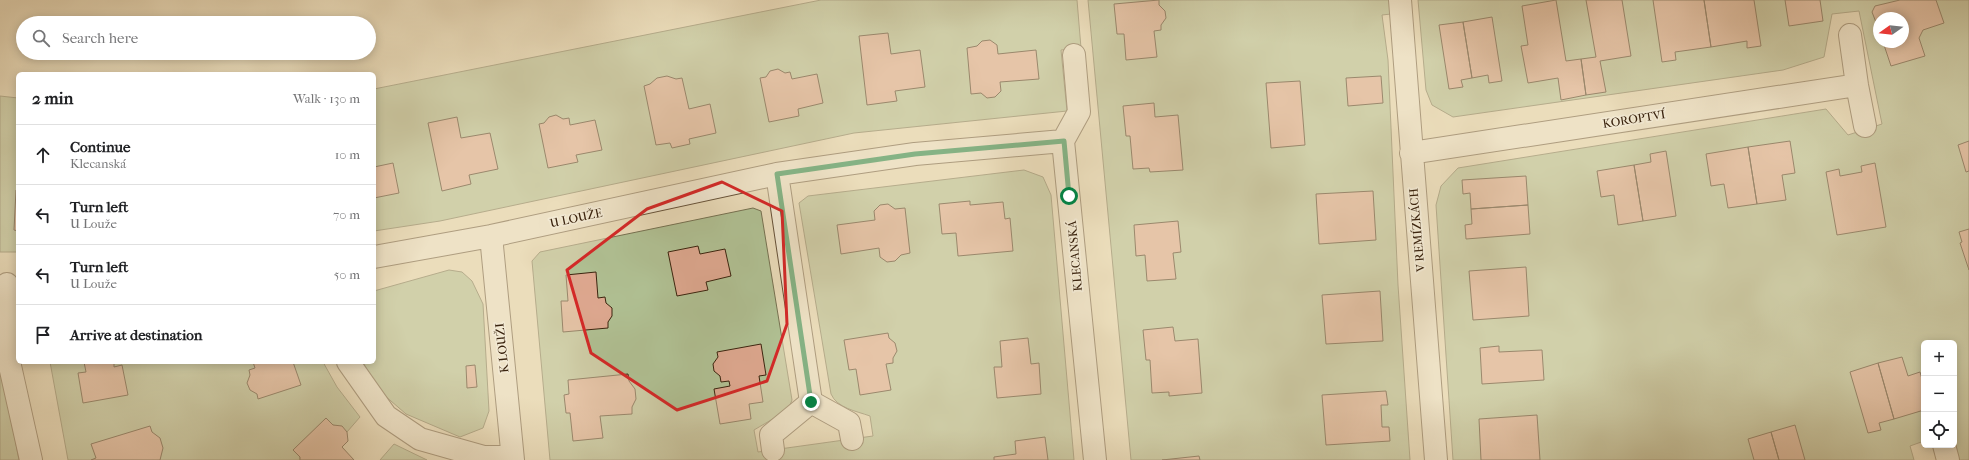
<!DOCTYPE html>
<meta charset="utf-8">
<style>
:root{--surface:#fff;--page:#f2f2f2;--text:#202124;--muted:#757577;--line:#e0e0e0}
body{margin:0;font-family:"IM FELL French Canon",serif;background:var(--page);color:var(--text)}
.controls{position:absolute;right:12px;bottom:12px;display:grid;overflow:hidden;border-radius:6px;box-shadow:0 2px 10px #0003}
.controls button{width:36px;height:36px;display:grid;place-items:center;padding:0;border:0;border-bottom:1px solid var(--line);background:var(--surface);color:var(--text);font:20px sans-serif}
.compass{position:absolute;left:1873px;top:12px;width:36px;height:36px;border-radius:50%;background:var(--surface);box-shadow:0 2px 10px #0003;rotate:255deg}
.stop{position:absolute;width:12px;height:12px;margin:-9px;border:3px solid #0b8043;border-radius:50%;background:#fff}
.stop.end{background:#0b8043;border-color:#fff;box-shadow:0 1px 4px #0008}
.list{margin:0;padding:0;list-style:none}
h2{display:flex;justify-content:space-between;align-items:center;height:52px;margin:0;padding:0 16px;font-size:17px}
h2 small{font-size:13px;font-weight:400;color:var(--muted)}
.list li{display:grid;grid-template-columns:26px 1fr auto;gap:12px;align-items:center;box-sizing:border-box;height:60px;padding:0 16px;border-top:1px solid var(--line)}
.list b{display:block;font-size:15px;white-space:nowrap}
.list p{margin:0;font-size:13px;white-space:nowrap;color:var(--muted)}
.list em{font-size:13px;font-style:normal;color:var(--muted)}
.icon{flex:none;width:22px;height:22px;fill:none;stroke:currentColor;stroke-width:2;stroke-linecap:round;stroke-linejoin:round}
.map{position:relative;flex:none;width:1969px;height:460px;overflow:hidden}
.search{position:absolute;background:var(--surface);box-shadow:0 2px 10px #0003;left:16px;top:16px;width:360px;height:44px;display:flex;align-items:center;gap:10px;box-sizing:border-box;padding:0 14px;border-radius:22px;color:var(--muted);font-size:15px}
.panel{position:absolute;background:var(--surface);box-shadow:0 2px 10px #0003;left:16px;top:72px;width:360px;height:292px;border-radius:6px}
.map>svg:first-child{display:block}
.green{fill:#b1c295;stroke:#767252;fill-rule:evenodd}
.building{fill:#dfa991;stroke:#3a230e}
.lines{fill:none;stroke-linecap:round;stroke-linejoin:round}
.minor-casing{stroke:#665239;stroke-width:24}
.minor{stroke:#f2e9d3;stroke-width:22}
.route{stroke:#0b8043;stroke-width:5}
.marked{fill:none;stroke:#d62828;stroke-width:3;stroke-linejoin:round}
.labels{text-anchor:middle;stroke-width:3.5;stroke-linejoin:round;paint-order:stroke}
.street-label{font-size:12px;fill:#3a230e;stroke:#f2e9d3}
</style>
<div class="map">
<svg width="1969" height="460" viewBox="0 0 1969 460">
<rect width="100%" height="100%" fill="#ebddbb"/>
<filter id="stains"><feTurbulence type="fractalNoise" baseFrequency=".005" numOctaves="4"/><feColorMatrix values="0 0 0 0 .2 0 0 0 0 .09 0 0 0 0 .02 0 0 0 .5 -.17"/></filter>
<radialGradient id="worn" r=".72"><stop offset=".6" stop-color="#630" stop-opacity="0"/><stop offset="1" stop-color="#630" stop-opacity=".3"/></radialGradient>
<path class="green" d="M821 0H1077L1081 48 1061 50 1067 111 854 133 440 221 374 231V89Z
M1088 0H1391V14L1382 15 1388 60 1398 285 1410 460H1131Z
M1418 0H1969V460H1958L1954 444V343H1924V441L1910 446 1914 460H1453L1436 205 1441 186 1458 168 1826 109 1848 135 1882 124 1859 11 1832 14 1824 57 1783 70 1453 117 1432 105 1426 90ZM1879 18H1903V42H1879Z
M0 96 18 98V252H0Z
M1024 170 1043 177 1051 195 1074 460H550L532 261 540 252 753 208 761 211 792 400 788 410 754 430 758 452 873 436 870 416C856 411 837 408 831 394L799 203 808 196Z
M449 270 462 272 472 281 483 304 489 411 483 428 460 437 406 414 376 388 363 362H374V291Z
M0 359 19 460H0Z
M50 362H323L337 387 360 417 347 432 333 425 326 419 293 450 300 457V460H68Z
M394 444 427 460H380Z"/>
<path class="building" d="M1159 0V5L1165 11 1166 18 1161 25V30L1154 31 1157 57 1126 60 1124 34H1117L1114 4Z
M1556 0 1566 61 1581 59 1586 95 1561 100 1558 78 1528 83 1521 46 1528 45 1522 6Z
M1586 0H1622L1631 56 1600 61 1606 92 1586 95 1581 59 1596 57Z
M1653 0H1704L1711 47 1675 52 1676 60 1662 62Z
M1704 0H1754L1761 46 1747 48V41L1711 47Z
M1785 0H1820L1823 21 1789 26Z
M1900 0H1936L1944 23 1923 30 1919 38 1925 56 1891 66 1883 42H1903V18H1879V30L1872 12 1875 6Z
M1492 17 1502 81 1489 83 1488 75 1472 78 1463 22Z
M1463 22 1472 78 1461 80 1463 87 1449 89 1439 25Z
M888 33 891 54 920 50 925 87 895 91 897 101 867 105 859 36Z
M990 40 997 45 998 54 1036 50 1039 79 1000 82 1001 91 995 97 987 98 981 93 971 94 967 48 977 46 982 41Z
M778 69 785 73 790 72 792 79 817 74 823 103 798 109 799 116 769 122 760 78 766 77 770 71Z
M667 76 676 79 682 78 689 109 710 104 716 133 689 139 690 144 672 148 670 143 656 145 644 86 650 84 657 78Z
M1381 76 1383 103 1348 106 1346 78Z
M1300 81 1305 145 1271 148 1266 83Z
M1154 103 1155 117 1178 115 1183 170 1150 172 1149 168 1133 169 1130 136H1126L1123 106Z
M556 115 563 119 569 118 570 125 595 120 602 150 576 155 578 162 548 168 539 124 544 123 549 117Z
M457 117 461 138 490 133 498 169 469 175 471 184 442 191 428 123Z
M1790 141 1795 173 1782 175 1786 200 1757 204 1748 147Z
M1969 141V171L1966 172 1958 145Z
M1748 147 1757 204 1728 208 1724 184 1711 186 1706 154Z
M1666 151 1676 216 1643 221 1634 165 1651 162 1650 154Z
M393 163 399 193 374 198V167Z
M1875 163 1886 227 1837 235 1826 172 1839 169 1840 176 1862 172 1861 166Z
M1634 165 1643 221 1618 225 1614 195 1601 197 1597 171Z
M1526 176 1528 205 1471 209 1470 193 1463 194 1462 180Z
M16 190H18V231L14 230Z
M1373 191 1376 240 1319 244 1316 194Z
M970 201V205L1003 202 1005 219 1010 218 1013 251 958 256 956 233 942 234 939 204Z
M888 204 895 209 905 208 910 253 901 255 895 261 887 262 880 257 879 248 841 254 837 225 875 220 874 211 880 205Z
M1528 205 1530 234 1466 239 1465 225 1472 224 1471 209Z
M1178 221 1181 252 1173 253 1176 279 1147 281 1145 255 1136 256 1134 225Z
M1969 229V270L1960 243 1962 242 1959 232Z
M698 246 700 254 725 249 731 276 706 282 708 290 677 296 668 252Z
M1526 267 1529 316 1473 320 1469 271Z
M596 272 598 298 605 297 606 303 612 308V316L608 322V328L563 332 561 301H568L566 275Z
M1380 291 1383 341 1326 344 1322 295Z
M1173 327 1175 341 1198 339 1202 393 1169 396V392L1152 393 1150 360H1146L1143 330Z
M888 333 889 338 895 343 897 351 893 358V363L886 364 891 390 860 395 856 369 849 370 844 340Z
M1028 338 1031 364 1039 363 1041 394 997 398 994 367H1002L1000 341Z
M761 344 766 375 759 376 763 402 749 404 751 419 720 424 714 389 730 386 729 381 721 382 720 376 714 371 713 364 718 357 717 352Z
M1499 346V352L1542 350 1544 380 1482 384 1480 348Z
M1902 357 1908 376 1920 372 1924 386V410L1894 419 1878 363Z
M84 362H114V367L122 365 128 395 83 403 78 373 86 372Z
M253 362H293L301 385 258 399 257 394 250 390 247 383 250 375 249 370 255 368Z
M1878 363 1894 419 1879 423 1881 430 1868 433 1850 372Z
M475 365 477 387 467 388 466 366Z
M628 374 629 381 635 389 636 399 632 407V414L600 416 603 438 573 441 570 413H566L564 395 569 394 568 380Z
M1386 391 1388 405H1381L1382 427H1389L1390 441 1326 445 1322 395Z
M1537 415 1540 460H1481L1479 419Z
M326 418 333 425 342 426 347 432 348 441 342 447 354 460H300V457L293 450Z
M1795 425 1805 460H1779L1771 432Z
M150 426 152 432 160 438 163 448 160 460H91L96 458 91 444Z
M1771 432 1779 460H1754L1748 439Z
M1045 437 1048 460H994V457L1016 454 1015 441Z
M1199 456 1200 460H1162Z"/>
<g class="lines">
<g class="minor-casing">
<path id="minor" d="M1400 0 1436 460
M1850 35 1857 85 1865 126
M1074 55 1079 112 1063 141 1095 460
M1411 153 1857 85
M491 236 513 460
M374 257 491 236 777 174 915 154 1063 141
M7 284 10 366 31 460
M348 362 386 416 420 439 484 457H512
M811 402 849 423 852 439
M1944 445 1948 460
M773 450 771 435 811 402 777 174"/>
</g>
<use href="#minor" class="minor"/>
</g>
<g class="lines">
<path class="route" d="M811 402 777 174 915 154 1064 141 1069 196"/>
</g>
<path d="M0 0H1969V460H0ZM722 182 782 211 787 324 767 381 677 410 591 353 567 270 647 209Z" fill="#ebddbb" fill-opacity=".55" fill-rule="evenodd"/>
<path class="marked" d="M722 182 782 211 787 324 767 381 677 410 591 353 567 270 647 209Z"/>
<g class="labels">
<g class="street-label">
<text transform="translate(1634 119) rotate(-9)" y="4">KOROPTVÍ</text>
<text transform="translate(576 218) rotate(-12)" y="4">U LOUŽE</text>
<text transform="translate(1417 230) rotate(-95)" y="4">V REMÍZKÁCH</text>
<text transform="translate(1075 256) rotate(-95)" y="4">KLECANSKÁ</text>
<text transform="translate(502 348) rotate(-96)" y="4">K LOUŽI</text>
</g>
</g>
<rect width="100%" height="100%" filter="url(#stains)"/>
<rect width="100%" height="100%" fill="url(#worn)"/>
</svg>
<div class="controls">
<button>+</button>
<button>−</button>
<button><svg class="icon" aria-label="locate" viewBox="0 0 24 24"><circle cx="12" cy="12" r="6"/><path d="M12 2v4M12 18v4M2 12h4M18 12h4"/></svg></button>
</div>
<svg class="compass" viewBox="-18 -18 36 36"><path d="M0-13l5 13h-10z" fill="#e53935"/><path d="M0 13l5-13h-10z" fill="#757577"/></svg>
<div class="stop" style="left:1069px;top:196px"></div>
<div class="stop end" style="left:811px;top:402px"></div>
<div class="search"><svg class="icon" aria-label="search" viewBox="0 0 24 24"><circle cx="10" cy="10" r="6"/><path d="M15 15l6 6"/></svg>Search here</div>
<section class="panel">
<h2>2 min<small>Walk · 130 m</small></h2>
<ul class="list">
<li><svg class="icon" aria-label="ahead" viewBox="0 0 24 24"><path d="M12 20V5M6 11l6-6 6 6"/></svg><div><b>Continue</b><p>Klecanská</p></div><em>10 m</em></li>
<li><svg class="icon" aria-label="left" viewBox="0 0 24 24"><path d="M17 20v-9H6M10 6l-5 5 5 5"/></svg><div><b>Turn left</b><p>U Louže</p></div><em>70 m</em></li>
<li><svg class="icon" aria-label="left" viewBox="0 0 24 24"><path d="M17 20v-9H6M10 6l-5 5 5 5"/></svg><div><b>Turn left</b><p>U Louže</p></div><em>50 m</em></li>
<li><svg class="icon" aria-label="arrive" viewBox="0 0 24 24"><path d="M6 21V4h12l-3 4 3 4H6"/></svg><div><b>Arrive at destination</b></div></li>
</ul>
</section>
</div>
